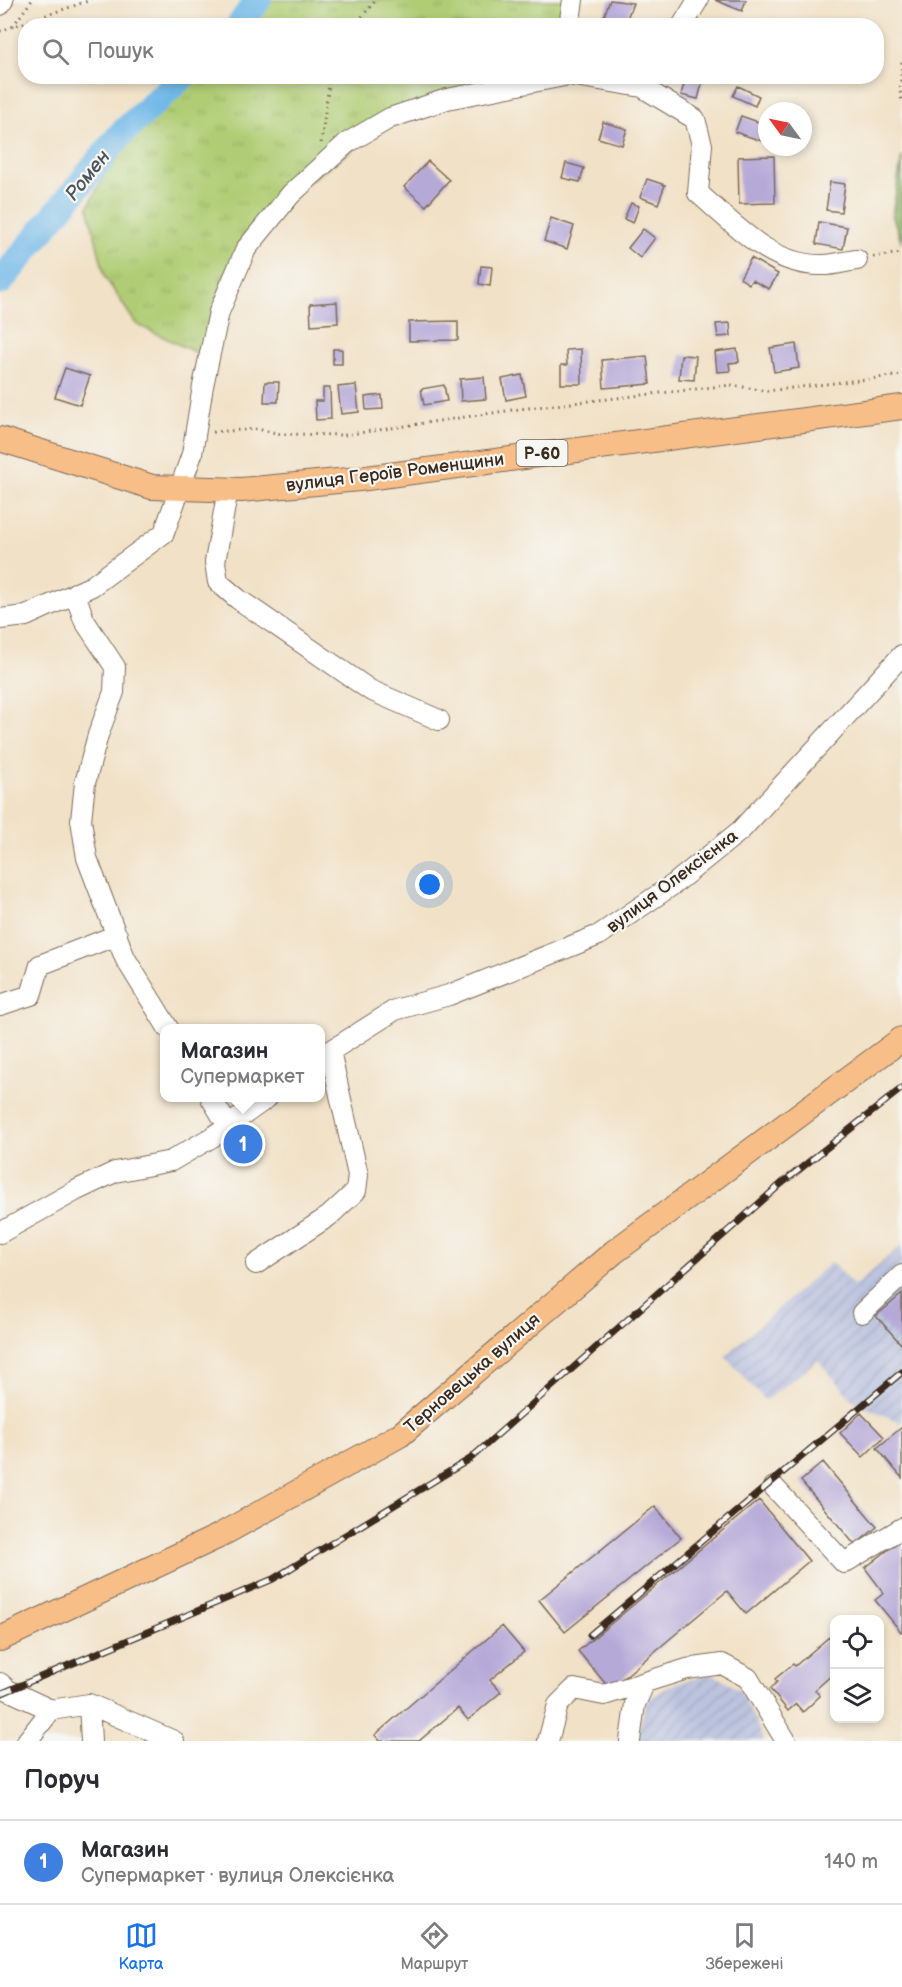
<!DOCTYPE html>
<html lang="uk">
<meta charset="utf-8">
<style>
:root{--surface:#fff;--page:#f2f2f3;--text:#2b2b33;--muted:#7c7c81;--line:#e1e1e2;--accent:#1a73e8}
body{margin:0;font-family:"Balsamiq Sans",sans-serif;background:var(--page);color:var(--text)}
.controls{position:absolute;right:18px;bottom:18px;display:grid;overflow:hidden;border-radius:12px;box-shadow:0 3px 9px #0003}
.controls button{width:54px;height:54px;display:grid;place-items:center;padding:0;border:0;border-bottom:2px solid var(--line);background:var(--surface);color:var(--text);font:30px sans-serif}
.compass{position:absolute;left:758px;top:102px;width:54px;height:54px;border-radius:50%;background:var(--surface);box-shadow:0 3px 9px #0003;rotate:303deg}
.you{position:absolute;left:430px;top:885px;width:21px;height:21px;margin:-15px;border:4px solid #fff;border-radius:50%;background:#1a73e8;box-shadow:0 0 0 9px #1a73e833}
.badge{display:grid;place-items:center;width:39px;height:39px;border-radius:50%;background:var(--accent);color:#fff;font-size:20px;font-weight:700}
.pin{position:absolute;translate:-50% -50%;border:3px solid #fff;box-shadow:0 2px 6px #0006}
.popup{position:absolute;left:160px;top:1024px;width:165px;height:78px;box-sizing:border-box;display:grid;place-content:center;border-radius:12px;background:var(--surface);filter:drop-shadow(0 2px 4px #0005);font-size:20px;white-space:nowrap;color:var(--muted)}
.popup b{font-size:22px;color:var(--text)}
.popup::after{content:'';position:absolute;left:50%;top:100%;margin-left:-12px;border:12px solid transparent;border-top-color:var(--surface)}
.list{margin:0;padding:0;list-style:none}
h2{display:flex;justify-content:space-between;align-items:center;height:78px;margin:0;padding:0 24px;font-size:26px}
h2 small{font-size:20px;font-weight:400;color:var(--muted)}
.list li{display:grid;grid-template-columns:39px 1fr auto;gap:18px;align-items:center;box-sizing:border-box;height:84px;padding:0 24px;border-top:2px solid var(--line)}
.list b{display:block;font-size:22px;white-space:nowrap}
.list p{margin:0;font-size:20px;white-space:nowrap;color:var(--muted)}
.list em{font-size:20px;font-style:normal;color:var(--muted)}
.icon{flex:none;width:33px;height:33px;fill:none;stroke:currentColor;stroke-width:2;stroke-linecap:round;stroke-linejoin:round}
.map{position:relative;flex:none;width:902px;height:1741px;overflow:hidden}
.search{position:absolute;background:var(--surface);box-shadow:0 3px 9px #0003;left:18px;right:18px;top:18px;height:66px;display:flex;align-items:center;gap:15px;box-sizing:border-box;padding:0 21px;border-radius:24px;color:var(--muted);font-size:22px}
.sheet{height:162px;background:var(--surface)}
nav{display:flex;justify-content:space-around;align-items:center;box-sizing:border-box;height:84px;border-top:2px solid var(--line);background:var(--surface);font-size:16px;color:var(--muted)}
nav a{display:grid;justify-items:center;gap:3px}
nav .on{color:var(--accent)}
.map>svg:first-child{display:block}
.industrial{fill:url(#industrial-furrows)}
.forest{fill:url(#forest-crowns);stroke:#646d42;stroke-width:1.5}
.park{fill:url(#park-tufts);stroke:#767c49;stroke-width:1.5}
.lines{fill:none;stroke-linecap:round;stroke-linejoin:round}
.river{stroke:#70b8e8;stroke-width:27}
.building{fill:#b5a9d8}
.minor-casing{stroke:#7b6a59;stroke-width:22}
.major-casing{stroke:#7b6a59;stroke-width:26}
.path{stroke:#7b6a59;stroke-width:3;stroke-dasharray:1.5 4.5;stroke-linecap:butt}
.minor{stroke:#fff;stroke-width:20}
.major{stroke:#f7be87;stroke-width:24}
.rail-casing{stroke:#3b2a1e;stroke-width:7}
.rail{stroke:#f6f6f2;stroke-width:4.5;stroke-dasharray:14;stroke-linecap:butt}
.labels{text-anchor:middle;stroke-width:4.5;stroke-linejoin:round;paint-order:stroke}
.shield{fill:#f6f6f2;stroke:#73675e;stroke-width:1.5}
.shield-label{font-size:16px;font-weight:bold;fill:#3b2a1e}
.street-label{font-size:18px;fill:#3b2a1e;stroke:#f6f6f2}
.water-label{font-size:20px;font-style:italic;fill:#4b555b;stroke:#f6f6f2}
</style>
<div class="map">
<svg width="902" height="1741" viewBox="0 0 902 1741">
<defs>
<pattern id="industrial-furrows" width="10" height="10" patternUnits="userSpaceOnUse" patternTransform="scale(1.5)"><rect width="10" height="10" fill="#bcc3de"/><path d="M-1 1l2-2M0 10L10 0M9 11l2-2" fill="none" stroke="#a2a8be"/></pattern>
<pattern id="forest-crowns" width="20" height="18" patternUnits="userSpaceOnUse" patternTransform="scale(1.5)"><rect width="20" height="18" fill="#8cb066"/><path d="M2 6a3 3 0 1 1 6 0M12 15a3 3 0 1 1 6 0" fill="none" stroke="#748f53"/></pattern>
<pattern id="park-tufts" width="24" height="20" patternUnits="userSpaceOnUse" patternTransform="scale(1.5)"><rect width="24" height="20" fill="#b0cd74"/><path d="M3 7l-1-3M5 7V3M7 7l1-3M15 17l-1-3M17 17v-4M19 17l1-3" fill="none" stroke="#98b064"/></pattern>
</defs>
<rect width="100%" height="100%" fill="#f6f6f2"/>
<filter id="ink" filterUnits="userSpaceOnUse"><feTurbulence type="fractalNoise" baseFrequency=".0167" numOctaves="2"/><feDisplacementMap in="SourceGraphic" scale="12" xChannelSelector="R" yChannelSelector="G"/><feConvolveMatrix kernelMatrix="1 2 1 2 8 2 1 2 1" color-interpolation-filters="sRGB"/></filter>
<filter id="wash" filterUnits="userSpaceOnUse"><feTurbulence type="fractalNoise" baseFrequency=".008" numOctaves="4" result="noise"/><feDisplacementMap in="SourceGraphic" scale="24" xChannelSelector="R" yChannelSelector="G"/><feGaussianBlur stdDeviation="1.35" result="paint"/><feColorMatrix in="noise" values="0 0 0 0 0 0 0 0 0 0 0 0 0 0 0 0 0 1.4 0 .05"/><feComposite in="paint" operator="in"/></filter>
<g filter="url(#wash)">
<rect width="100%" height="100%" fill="#f1e1c6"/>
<path class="industrial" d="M902 1245V1423L854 1402 818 1360 765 1401 725 1356 831 1262 854 1286Z
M713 1674 741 1691 764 1741H635L648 1699 676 1683Z"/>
<path class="forest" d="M902 156V243L892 215Z"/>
<path class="park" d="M269 0H575L569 25 250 26Z
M198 77H537L383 128 270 209 225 273 201 355 136 324 105 277 88 207 123 139Z"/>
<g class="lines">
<path class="river" d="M239 26 258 0
M0 282 121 134 183 76"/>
</g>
<g id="blocks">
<path class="building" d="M610 0 633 3 625 24 604 16Z
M715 0H746L742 11Z
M686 76H704L698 99 681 95Z
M738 86 759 96 755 106 733 96Z
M741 116 767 125 762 141 735 132Z
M603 122 627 129 622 145 598 138Z
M774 156 775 203 739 204 738 157Z
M428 161 449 180 426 206 404 187Z
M566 163 584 168 580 182 562 178Z
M647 179 665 185 658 204 640 197Z
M830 182 845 184 841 212 826 210Z
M631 203 639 206 633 223 624 219Z
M551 218 574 226 567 249 544 241Z
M819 222 847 227 843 249 816 244Z
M643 229 655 238 640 258 628 248Z
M751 258 778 274 769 289 752 280 749 284 740 278Z
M481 266 492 267 490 286 479 284Z
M337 302 338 323 311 325 310 304Z
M458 321V340L409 341V322Z
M730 323 731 336 718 337 716 324Z
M796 344 799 368 774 372 770 348Z
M333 349H342V364H333Z
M581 349 582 384H561V365H567L566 350Z
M737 349 739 362 729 363 730 371 717 372 715 352Z
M681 355 696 356 694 380 679 379Z
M647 356 650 384 604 388 602 360Z
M65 368 90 376 80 405 55 397Z
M522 375 526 396 506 400 502 379Z
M484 377 486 399 461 401 460 379Z
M265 382H279L278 402H264Z
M356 385 359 412 341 414 338 387Z
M444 385 447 401 424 405 421 389Z
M323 388H330L331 419 316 420 315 401H323Z
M382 395 383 409 366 410 365 397Z
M902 1294V1345L876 1316Z
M861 1413 884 1437 863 1457 840 1433Z
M902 1427V1478L877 1448Z
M823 1462 877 1527 855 1545 801 1481Z
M759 1500 809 1561 746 1614 727 1591 610 1689 578 1651Z
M655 1506 681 1538 565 1632 539 1600Z
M902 1539V1631L901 1632 875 1600 884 1593 865 1568Z
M502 1626 524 1652 490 1680 501 1692 468 1720 458 1708 419 1741H380L375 1735Z
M829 1637 834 1643V1673L815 1690 820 1696 803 1712 796 1704 788 1711 770 1689 777 1682 775 1679 793 1664 795 1666Z"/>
</g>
</g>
<g filter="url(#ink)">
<use href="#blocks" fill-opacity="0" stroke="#7b6a59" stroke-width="1.5"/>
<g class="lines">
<g class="minor-casing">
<path id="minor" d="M0 5 3 0
M569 26 573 0
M682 26 698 0
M575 76 642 87 648 76
M642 87 695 119 702 145 698 193C735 225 772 267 824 265 835 265 846 261 857 260
M228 489 215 562 218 582 238 599 370 690 439 720
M75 593 84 620 115 667 114 692 98 735 85 783 81 820 87 858 125 958 168 1028
M0 619 26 616 92 586 164 533 192 454 203 386 219 312 246 249 291 194 347 143 390 118 447 99 564 76
M0 1005 31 995 40 965 117 935
M321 1057 395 1010 449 995 599 935 674 884 741 830 902 655
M211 1098 228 1126
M0 1233 77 1190 115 1172 171 1161 214 1136 267 1098
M256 1264 329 1216 356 1191 358 1175 330 1051
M862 1313 902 1275
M774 1487 844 1563 902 1528
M0 1683 8 1690 51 1710 89 1704 174 1741
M89 1704 91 1741
M27 1741 51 1710
M548 1741 558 1705 574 1689 604 1695 687 1669 722 1664 748 1678 786 1741
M630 1741 635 1704 645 1682"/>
</g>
<g class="major-casing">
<path id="major" d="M0 439 152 487 241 490 359 479 902 407
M0 1639 217 1537 400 1435 614 1252 902 1039"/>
</g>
<path class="path" d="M13 26 32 0
M354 26 376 0
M0 31 91 0
M902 62 900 91 902 101
M321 143 330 76
M873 257 902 253
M213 432 257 429 281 434 345 435 519 409 731 385 767 391 902 375"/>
<use href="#minor" class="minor"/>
<use href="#major" class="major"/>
<g class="rail-casing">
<path id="rail" d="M590 1635 902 1372
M0 1694 273 1579 470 1459 781 1184 902 1088"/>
</g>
<use href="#rail" class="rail"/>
</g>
</g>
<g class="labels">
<rect class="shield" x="516.5" y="440" width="51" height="26" rx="4.5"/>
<g class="shield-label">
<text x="542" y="459">Р-60</text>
</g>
<g class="street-label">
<text transform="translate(395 472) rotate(-7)" y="6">вулиця Героїв Роменщини</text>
<text transform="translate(672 881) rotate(-37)" y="6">вулиця Олексієнка</text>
<text transform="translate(472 1373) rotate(-41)" y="6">Терновецька вулиця</text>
</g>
<g class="water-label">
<text transform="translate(87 175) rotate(-51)" y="7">Ромен</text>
</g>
</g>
</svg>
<div class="controls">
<button><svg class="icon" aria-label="locate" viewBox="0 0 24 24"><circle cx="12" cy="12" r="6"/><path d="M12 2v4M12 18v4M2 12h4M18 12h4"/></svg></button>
<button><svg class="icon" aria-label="layers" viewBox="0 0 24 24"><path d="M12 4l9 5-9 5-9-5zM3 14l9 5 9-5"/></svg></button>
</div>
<svg class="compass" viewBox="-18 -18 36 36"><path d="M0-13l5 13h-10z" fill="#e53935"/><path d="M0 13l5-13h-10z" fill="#7c7c81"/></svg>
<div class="you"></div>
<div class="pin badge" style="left:243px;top:1144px;background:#3f7fe0">1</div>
<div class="popup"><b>Магазин</b>Супермаркет</div>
<div class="search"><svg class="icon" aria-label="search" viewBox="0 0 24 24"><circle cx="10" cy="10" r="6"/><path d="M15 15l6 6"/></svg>Пошук</div>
</div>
<section class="sheet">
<h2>Поруч<small></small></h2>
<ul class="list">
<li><span class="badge" style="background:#3f7fe0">1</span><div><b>Магазин</b><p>Супермаркет · вулиця Олексієнка</p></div><em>140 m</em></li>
</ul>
</section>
<nav>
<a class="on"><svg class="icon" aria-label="map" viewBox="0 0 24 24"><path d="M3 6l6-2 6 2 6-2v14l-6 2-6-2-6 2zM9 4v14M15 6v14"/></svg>Карта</a>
<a><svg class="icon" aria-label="directions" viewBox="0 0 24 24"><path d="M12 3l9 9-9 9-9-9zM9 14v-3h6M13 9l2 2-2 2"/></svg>Маршрут</a>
<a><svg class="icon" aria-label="saved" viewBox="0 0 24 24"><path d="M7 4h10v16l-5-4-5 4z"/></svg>Збережені</a>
</nav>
